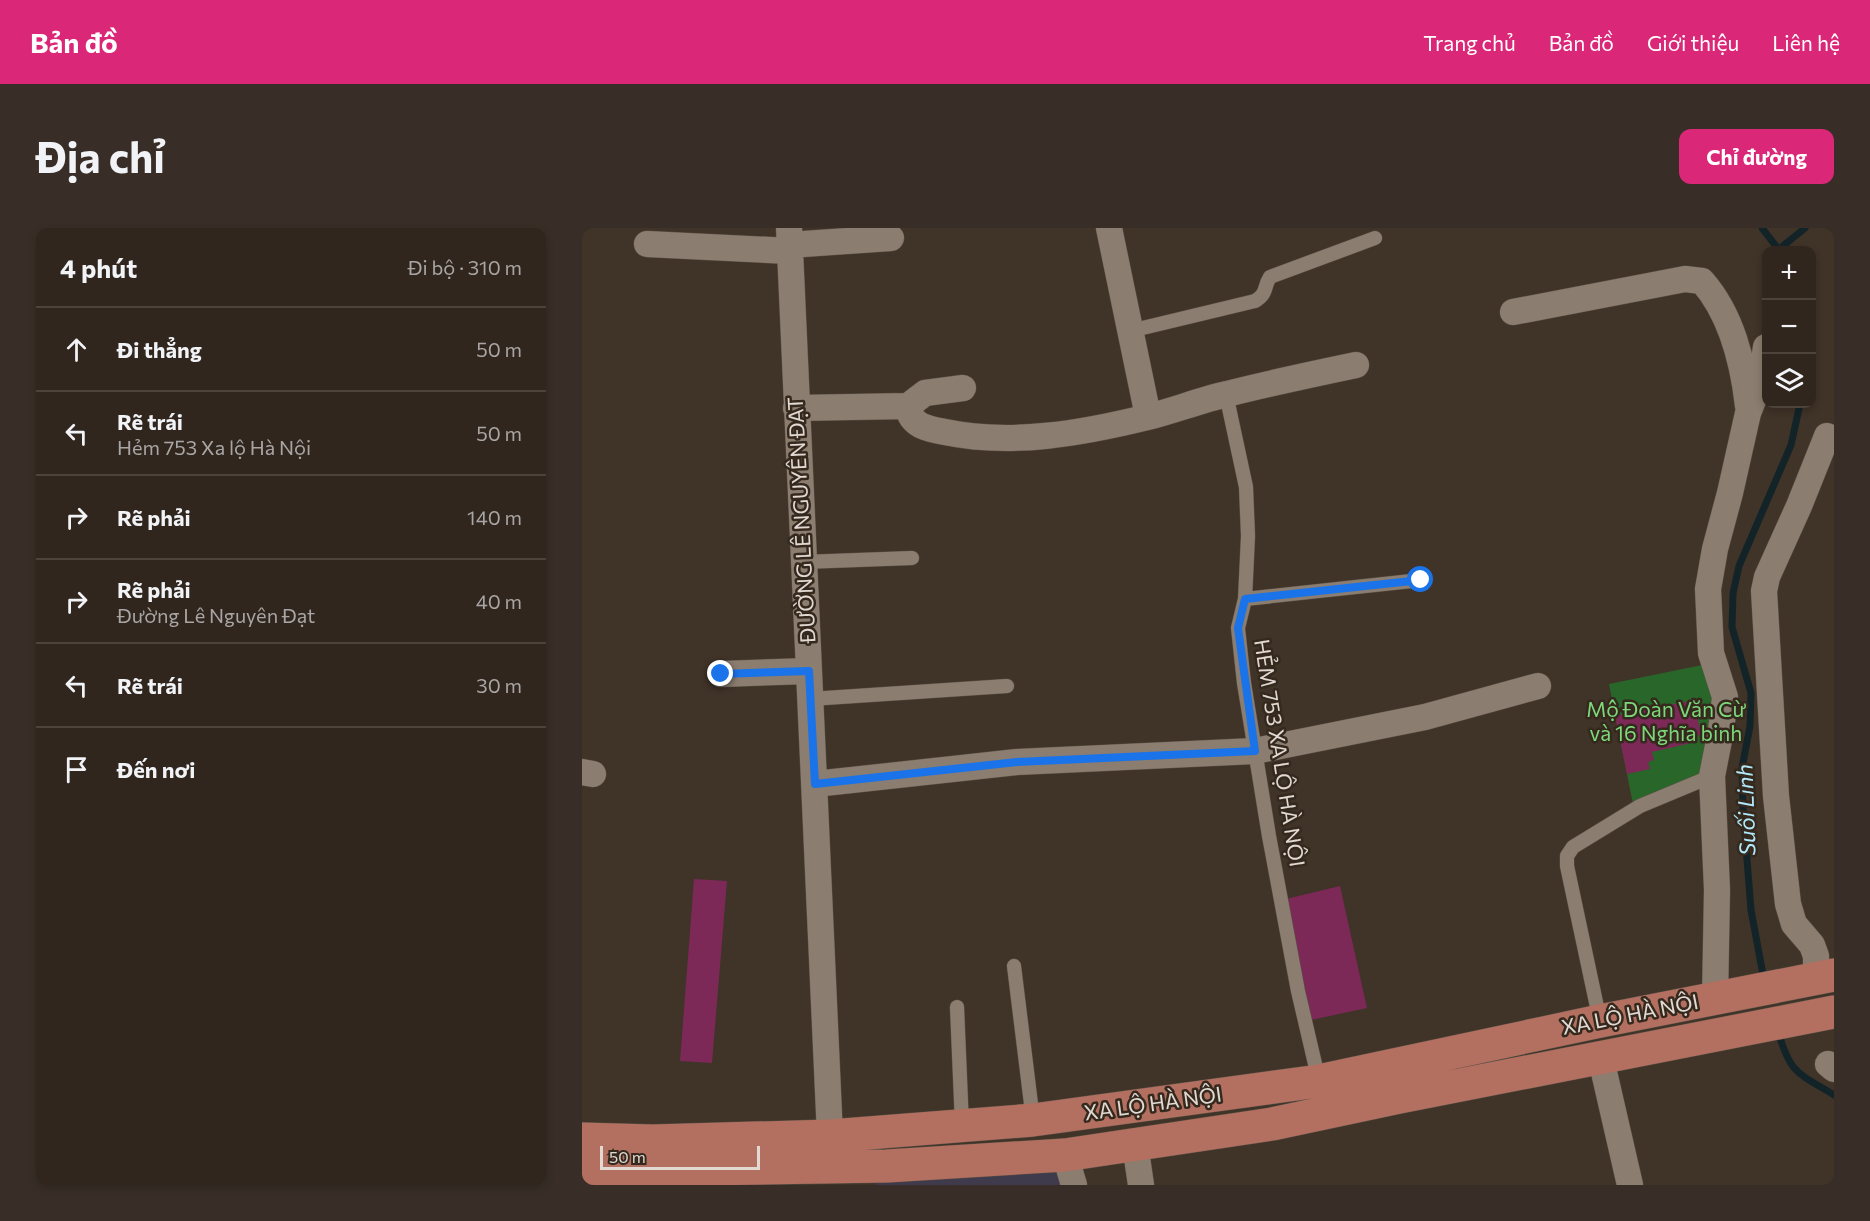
<!DOCTYPE html>
<html lang="vi">
<meta charset="utf-8">
<style>
:root{--surface:#30261e;--page:#382e27;--text:#f1f3f6;--muted:#a8a5a4;--line:#4b433c;--accent:#db2777}
body{margin:0;font-family:Commissioner,sans-serif;background:var(--page);color:var(--text)}
.controls{position:absolute;right:18px;top:18px;display:grid;overflow:hidden;border-radius:12px;box-shadow:0 3px 9px #0003}
.controls button{width:54px;height:54px;display:grid;place-items:center;padding:0;border:0;border-bottom:2px solid var(--line);background:var(--surface);color:var(--text);font:30px sans-serif}
.scale{position:absolute;left:18px;bottom:15px;width:160px;box-sizing:border-box;padding-left:6px;border:3px solid #e1d9d2;border-top:0;font-size:16px;line-height:21px;white-space:nowrap;color:#e1d9d2;-webkit-text-stroke:4px #35291e;paint-order:stroke}
.stop{position:absolute;width:18px;height:18px;margin:-14px;border:4px solid #1a73e8;border-radius:50%;background:#fff}
.stop.end{background:#1a73e8;border-color:#fff;box-shadow:0 2px 6px #0008}
.list{margin:0;padding:0;list-style:none}
h2{display:flex;justify-content:space-between;align-items:center;height:78px;margin:0;padding:0 24px;font-size:26px}
h2 small{font-size:20px;font-weight:400;color:var(--muted)}
.list li{display:grid;grid-template-columns:39px 1fr auto;gap:18px;align-items:center;box-sizing:border-box;height:84px;padding:0 24px;border-top:2px solid var(--line)}
.list b{display:block;font-size:22px;white-space:nowrap}
.list p{margin:0;font-size:20px;white-space:nowrap;color:var(--muted)}
.list em{font-size:20px;font-style:normal;color:var(--muted)}
.icon{flex:none;width:33px;height:33px;fill:none;stroke:currentColor;stroke-width:2;stroke-linecap:round;stroke-linejoin:round}
.map{position:relative;flex:none;width:1252px;height:957px;overflow:hidden;border-radius:12px}
header{display:flex;align-items:center;gap:36px;box-sizing:border-box;height:84px;padding:0 30px;background:var(--accent);color:#fff}
header strong{font-size:28px}
nav{display:flex;gap:33px;margin-inline-start:auto;font-size:21px}
.intro{display:flex;align-items:center;justify-content:space-between;box-sizing:border-box;height:144px;padding:0 36px}
h1{margin:0;font-size:42px}
.button{padding:15px 27px;border-radius:12px;background:var(--accent);color:#fff;font-size:21px;font-weight:700}
main{display:flex;gap:36px;padding:0 36px}
aside{flex:1;background:var(--surface);border-radius:12px;box-shadow:0 3px 9px #0003}
.map>svg:first-child{display:block}
.commercial{fill:#3f3b4c}
.green{fill:#296629}
.lines{fill:none;stroke-linecap:round;stroke-linejoin:round}
.stream{stroke:#132429;stroke-width:7}
.building{fill:#7c2958}
.service-casing{stroke:#5a5046;stroke-width:15}
.minor-casing{stroke:#5a5046;stroke-width:27}
.trunk-casing{stroke:#5a5046;stroke-width:34}
.service{stroke:#8b7d6f;stroke-width:14}
.minor{stroke:#8b7d6f;stroke-width:26}
.trunk{stroke:#b37060;stroke-width:33}
.route{stroke:#1a73e8;stroke-width:8}
.labels{text-anchor:middle;stroke-width:5;stroke-linejoin:round;paint-order:stroke}
.street-label{font-size:21px;fill:#e1d9d2;stroke:#35291e}
.park-label{font-size:21px;fill:#7cd87a;stroke:#35291e}
.water-label{font-size:22px;font-style:italic;fill:#b1e9fb;stroke:#35291e}
</style>
<header>
<strong>Bản đồ</strong>
<nav><a>Trang chủ</a><a>Bản đồ</a><a>Giới thiệu</a><a>Liên hệ</a></nav>
</header>
<div class="intro"><h1>Địa chỉ</h1><a class="button">Chỉ đường</a></div>
<main>
<aside>
<h2>4 phút<small>Đi bộ · 310 m</small></h2>
<ul class="list">
<li><svg class="icon" aria-label="ahead" viewBox="0 0 24 24"><path d="M12 20V5M6 11l6-6 6 6"/></svg><div><b>Đi thẳng</b></div><em>50 m</em></li>
<li><svg class="icon" aria-label="left" viewBox="0 0 24 24"><path d="M17 20v-9H6M10 6l-5 5 5 5"/></svg><div><b>Rẽ trái</b><p>Hẻm 753 Xa lộ Hà Nội</p></div><em>50 m</em></li>
<li><svg class="icon" aria-label="right" viewBox="0 0 24 24"><path d="M7 20v-9h11M14 6l5 5-5 5"/></svg><div><b>Rẽ phải</b></div><em>140 m</em></li>
<li><svg class="icon" aria-label="right" viewBox="0 0 24 24"><path d="M7 20v-9h11M14 6l5 5-5 5"/></svg><div><b>Rẽ phải</b><p>Đường Lê Nguyên Đạt</p></div><em>40 m</em></li>
<li><svg class="icon" aria-label="left" viewBox="0 0 24 24"><path d="M17 20v-9H6M10 6l-5 5 5 5"/></svg><div><b>Rẽ trái</b></div><em>30 m</em></li>
<li><svg class="icon" aria-label="arrive" viewBox="0 0 24 24"><path d="M6 21V4h12l-3 4 3 4H6"/></svg><div><b>Đến nơi</b></div></li>
</ul>
</aside>
<div class="map">
<svg width="1252" height="957" viewBox="0 0 1252 957">
<rect width="100%" height="100%" fill="#403328"/>
<path class="commercial" d="M479 939 484 957H295L294 952Z"/>
<path class="green" d="M1125 436 1135 471 1122 547 1051 576 1027 456Z"/>
<g class="lines">
<path class="stream" d="M1180 0 1197 22
M1201 22V18L1223 0
M1182 752 1169 682 1161 580 1160 540 1168 498 1169 465 1150 399 1151 365 1157 338 1209 217 1218 176
M1196 803C1208 846 1216 845 1252 867"/>
</g>
<path class="building" d="M1112 472 1119 507 1108 509 1109 515 1070 524 1072 532 1066 534 1068 541 1045 546 1033 488Z
M112 651 145 653 130 835 98 833Z
M758 658 785 780 729 792 704 671Z"/>
<g class="lines">
<g class="service-casing">
<path id="service" d="M548 103 673 73C686 65 681 60 688 49L793 10
M644 166 664 259 666 308 663 371 656 400 662 455 687 608 716 763 737 853
M221 334 330 330
M663 371 839 352
M228 471 425 458
M432 738 451 892
M375 779 380 897
M1018 793 985 638V628L991 619 1058 578 1130 548"/>
</g>
<g class="minor-casing">
<path id="minor" d="M207 0 248 908
M527 0 566 188
M65 16 208 23
M207 17 309 10
M931 84 1103 51 1120 53C1150 87 1161 134 1166 178
M326 178 343 165 381 160
M214 180 326 178C328 198 346 201 363 204 430 218 501 205 566 189 593 182 619 172 645 166 688 155 731 146 774 137
M139 446 227 443
M0 544 11 546
M233 556 435 534 673 523 843 489 956 458
M1234 751V728L1230 717 1212 696 1206 676 1194 568 1182 363 1185 349 1217 278 1245 208
M1133 771 1135 662 1130 548 1139 502 1143 469 1129 425 1126 361 1133 321 1148 265 1166 185 1179 152 1184 119
M1019 831 1048 957
M1246 836 1252 841
M553 916 559 957
M483 927 492 957"/>
</g>
<g class="trunk-casing">
<path id="trunk" d="M0 911 71 913 248 908 451 892 737 853 1018 793 1252 747
M0 941 60 942 305 938 483 927 690 896 817 869 1252 784"/>
</g>
<use href="#service" class="service"/>
<use href="#minor" class="minor"/>
<use href="#trunk" class="trunk"/>
</g>
<g class="lines">
<path class="route" d="M139 446 227 443 233 556 435 534 673 523 656 400 663 371 839 352"/>
</g>
<g class="labels">
<g class="street-label">
<text transform="translate(220 292) rotate(-93)" y="7">ĐƯỜNG LÊ NGUYÊN ĐẠT</text>
<text transform="translate(697 525) rotate(81)" y="7">HẺM 753 XA LỘ HÀ NỘI</text>
<text transform="translate(1048 787) rotate(-11)" y="7">XA LỘ HÀ NỘI</text>
<text transform="translate(571 876) rotate(-8)" y="7">XA LỘ HÀ NỘI</text>
</g>
<g class="park-label">
<text x="1084" y="489">Mộ Đoàn Văn Cừ<tspan x="1084" dy="24">và 16 Nghĩa binh</tspan></text>
</g>
<g class="water-label">
<text transform="translate(1164 582) rotate(-92)" y="8">Suối Linh</text>
</g>
</g>
</svg>
<div class="controls">
<button>+</button>
<button>−</button>
<button><svg class="icon" aria-label="layers" viewBox="0 0 24 24"><path d="M12 4l9 5-9 5-9-5zM3 14l9 5 9-5"/></svg></button>
</div>
<div class="scale">50 m</div>
<div class="stop" style="left:839px;top:352px"></div>
<div class="stop end" style="left:139px;top:446px"></div>
</div>
</main>
